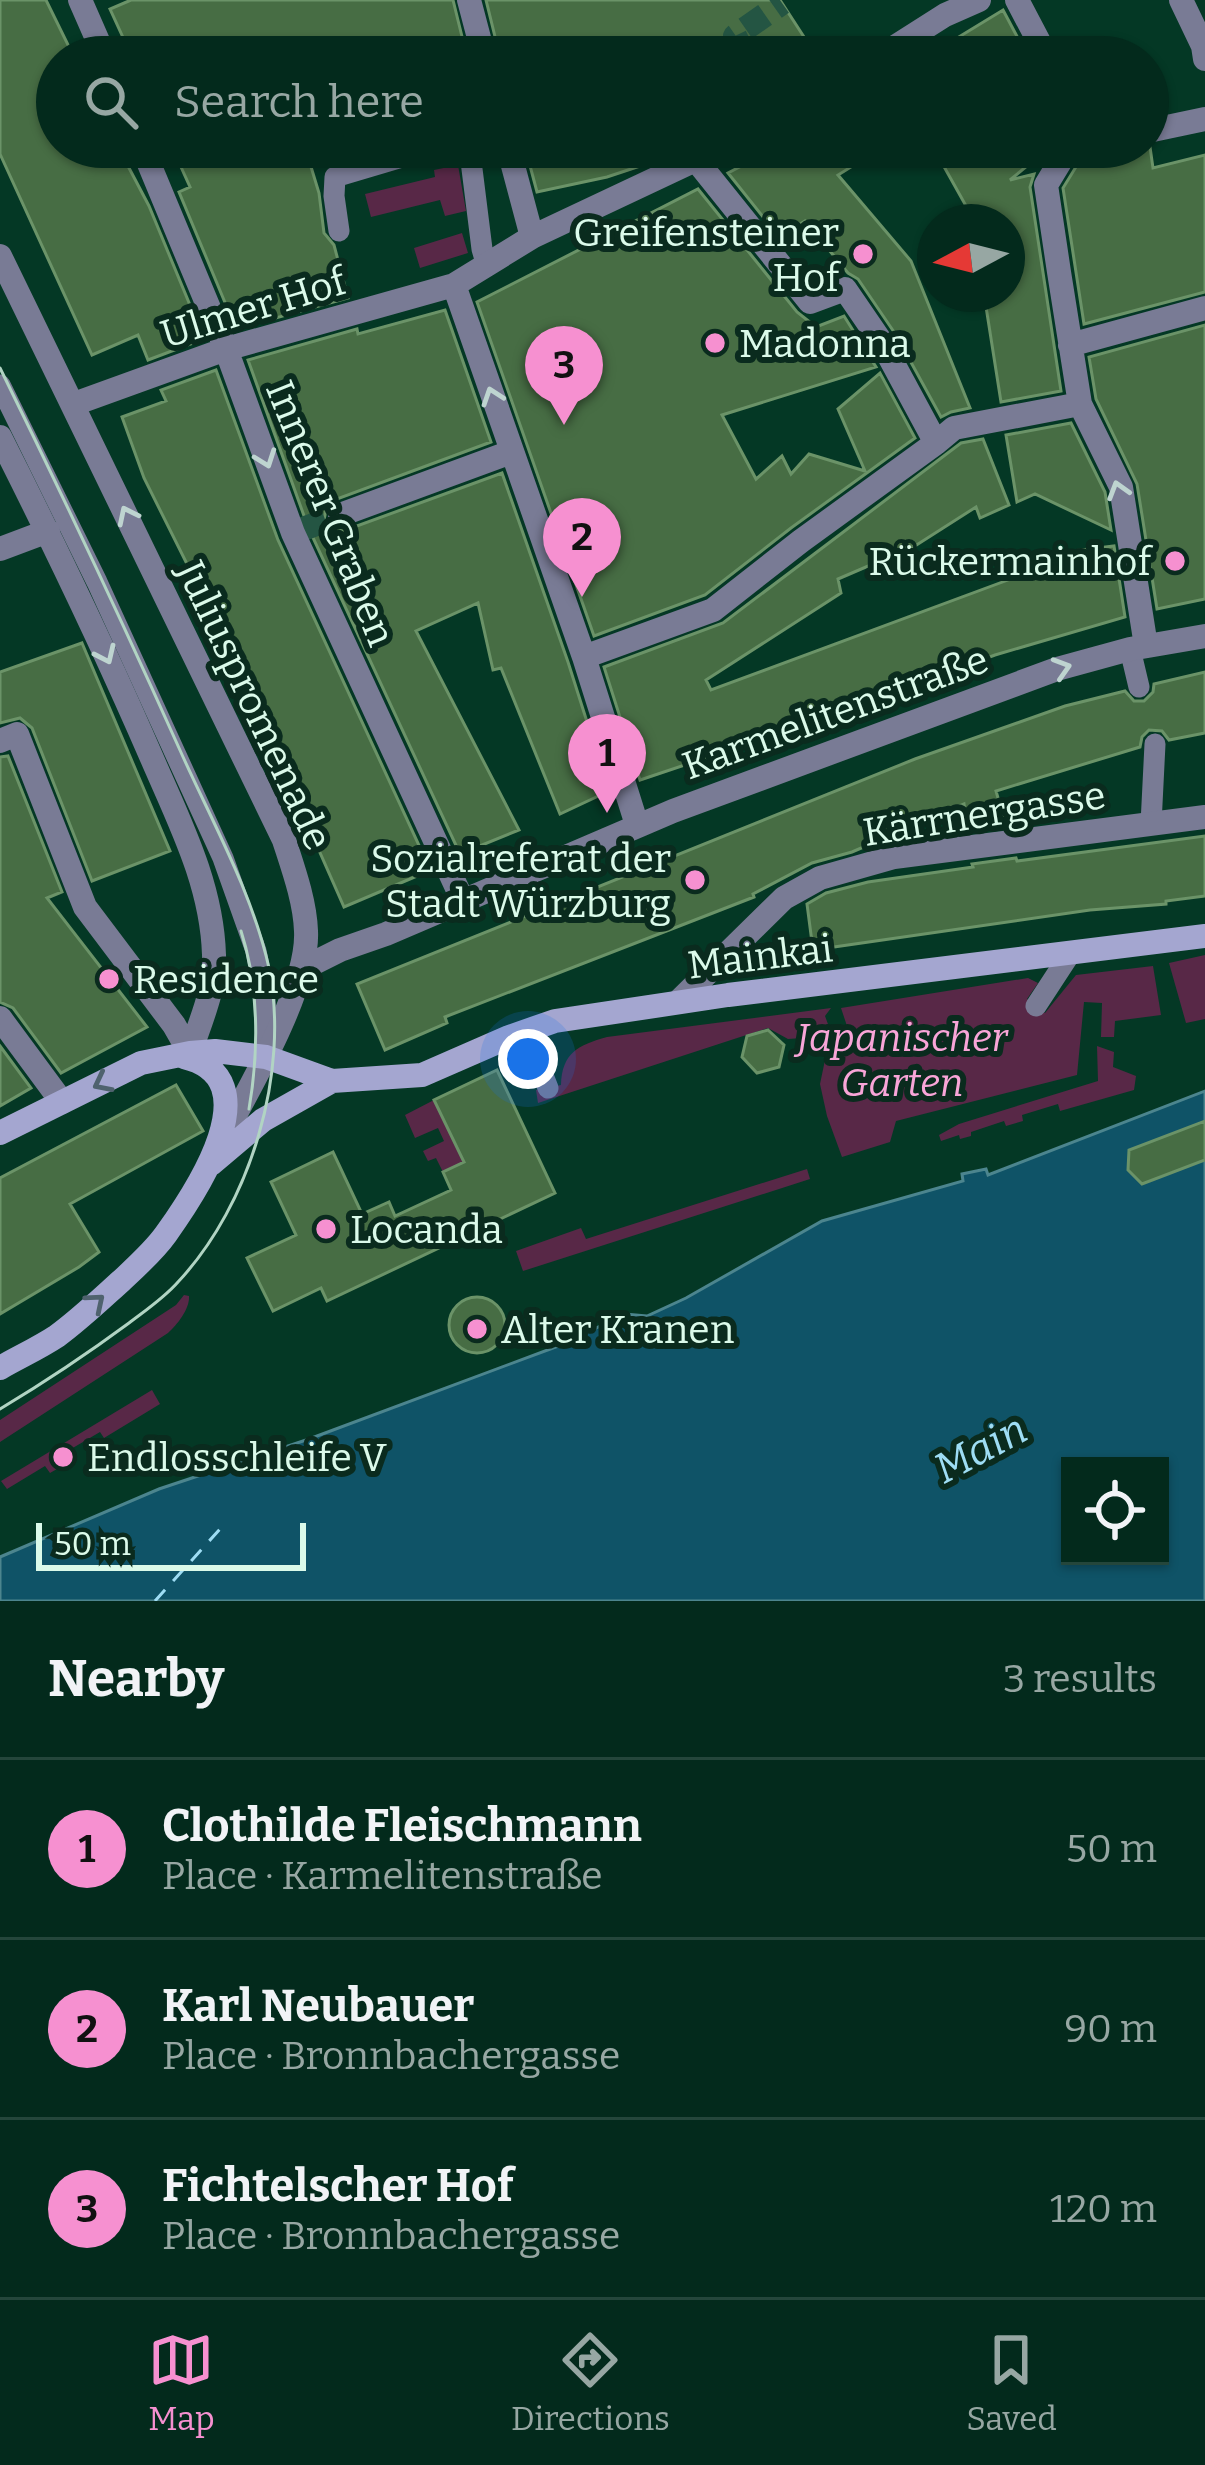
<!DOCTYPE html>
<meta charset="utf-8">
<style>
:root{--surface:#032a1c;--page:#113629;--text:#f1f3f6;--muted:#97a7a3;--line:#24463b;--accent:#f690d0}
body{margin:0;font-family:Bitter,serif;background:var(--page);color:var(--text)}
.controls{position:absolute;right:36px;bottom:36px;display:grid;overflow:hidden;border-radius:0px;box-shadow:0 3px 9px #0004}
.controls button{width:108px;height:108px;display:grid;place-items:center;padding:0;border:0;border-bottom:3px solid var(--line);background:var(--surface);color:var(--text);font:60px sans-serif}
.compass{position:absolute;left:917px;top:204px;width:108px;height:108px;border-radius:50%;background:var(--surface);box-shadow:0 3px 9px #0004;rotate:263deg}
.scale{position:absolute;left:36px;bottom:30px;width:270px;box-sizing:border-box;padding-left:12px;border:6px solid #dbfaea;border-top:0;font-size:33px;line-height:42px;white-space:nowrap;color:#dbfaea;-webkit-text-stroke:9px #0a2b1e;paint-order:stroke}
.you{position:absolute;left:528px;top:1059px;width:42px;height:42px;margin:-30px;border:9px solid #fff;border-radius:50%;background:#1a73e8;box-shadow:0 0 0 18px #1a73e833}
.badge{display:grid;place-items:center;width:78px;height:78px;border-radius:50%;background:var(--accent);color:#111;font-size:39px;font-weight:700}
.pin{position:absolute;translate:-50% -99px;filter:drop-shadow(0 3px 6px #0008)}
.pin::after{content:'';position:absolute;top:63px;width:42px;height:36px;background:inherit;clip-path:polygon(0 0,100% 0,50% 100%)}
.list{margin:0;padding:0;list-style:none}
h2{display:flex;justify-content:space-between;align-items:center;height:156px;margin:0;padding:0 48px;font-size:51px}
h2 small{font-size:39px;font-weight:400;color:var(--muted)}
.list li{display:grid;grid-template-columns:78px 1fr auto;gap:36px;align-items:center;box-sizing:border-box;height:180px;padding:0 48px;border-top:3px solid var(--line)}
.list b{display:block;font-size:45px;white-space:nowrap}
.list p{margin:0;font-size:39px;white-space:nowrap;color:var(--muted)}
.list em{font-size:39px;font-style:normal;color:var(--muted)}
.icon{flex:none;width:66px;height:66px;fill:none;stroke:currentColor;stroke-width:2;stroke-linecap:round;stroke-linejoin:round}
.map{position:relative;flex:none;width:1205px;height:1601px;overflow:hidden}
.search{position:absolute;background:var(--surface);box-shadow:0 3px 9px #0004;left:36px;right:36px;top:36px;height:132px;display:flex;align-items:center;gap:30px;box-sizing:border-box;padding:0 42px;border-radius:66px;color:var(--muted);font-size:45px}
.sheet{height:696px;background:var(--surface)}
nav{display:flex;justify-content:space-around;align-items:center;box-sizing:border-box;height:168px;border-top:3px solid var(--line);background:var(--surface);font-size:33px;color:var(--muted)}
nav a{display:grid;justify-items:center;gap:6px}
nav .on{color:var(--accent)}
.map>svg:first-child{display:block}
.green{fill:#582847}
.water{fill:#0f5367;stroke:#4c858e;stroke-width:3;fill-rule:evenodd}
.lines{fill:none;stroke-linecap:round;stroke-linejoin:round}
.ferry{stroke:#9eddf4;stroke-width:3;stroke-dasharray:15 12;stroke-linecap:butt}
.building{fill:#476d44;stroke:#6b9368;stroke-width:3}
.street-tunnel{stroke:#245543;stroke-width:24;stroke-dasharray:24 12;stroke-linecap:butt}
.lane{stroke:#797b95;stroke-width:21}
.street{stroke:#797b95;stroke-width:24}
.secondary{stroke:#a4a6d0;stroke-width:24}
.tram{stroke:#b1d4c3;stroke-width:3}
.oneway{stroke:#bed4d0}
.oneway2{stroke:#4f626e}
.poi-dot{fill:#f690d0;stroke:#0a2b1e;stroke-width:4.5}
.labels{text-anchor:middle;stroke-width:12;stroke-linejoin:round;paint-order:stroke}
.poi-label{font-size:39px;fill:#dbfaea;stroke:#0a2b1e;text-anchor:start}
.street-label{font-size:39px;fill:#dbfaea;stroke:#0a2b1e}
.park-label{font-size:39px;font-style:italic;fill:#f9a5d8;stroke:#0a2b1e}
.water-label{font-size:42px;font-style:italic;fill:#9eddf4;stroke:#0a2b1e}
</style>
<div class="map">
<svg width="1205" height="1601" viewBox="0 0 1205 1601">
<rect width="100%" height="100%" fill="#043825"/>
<path class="green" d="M458 165 466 211 445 216 440 200 371 217 365 194 435 177 434 170Z
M462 233 468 253 420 268 414 248Z
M1205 955V1019L1186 1023 1169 963Z
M1153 966 1161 1015 1115 1021 1114 1037H1101L1102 1003 1084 1002 1077 1075 896 1121 890 1142 842 1157 827 1116 820 1084 830 1036 788 1039 768 1028 538 1103 536 1090 561 1085C562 1053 578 1045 607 1037L831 1008 825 1016 832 1035 848 1029 841 1008 1028 978 1038 983 1027 999 1045 1013 1076 975Z
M1097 1046 1114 1052 1113 1067 1136 1076 1134 1090 1060 1111 1058 1104 1022 1115 1023 1121 1006 1126 1004 1121 971 1132V1136L960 1139 959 1135 941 1141 939 1135 959 1124 1098 1081Z
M434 1100 464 1162 443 1172 436 1158 428 1161 423 1151 444 1141 438 1128 415 1138 405 1115Z
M807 1169 810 1179 523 1271 516 1251 581 1228 586 1239Z
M184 1295 189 1296C190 1308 178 1324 168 1333L0 1442V1420L176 1305Z
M152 1390 160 1404 104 1438 100 1432 71 1449 76 1458 50 1473 45 1466 7 1489 1 1481Z"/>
<path class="water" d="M1205 1091V1601H0V1557L159 1489 309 1439 561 1345 625 1314 647 1316 686 1298 822 1221 963 1181 962 1174 986 1169 988 1175ZM1070 1466H1160V1556H1070Z"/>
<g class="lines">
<path class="ferry" d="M155 1601 220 1529"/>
</g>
<path class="building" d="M0 0H46L74 57H57V147H118L149 206 204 339 148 360 138 335 92 355 0 154Z
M131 0H453L467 57H132L110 9Z
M486 0H780L817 57H648L638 43 613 57H500Z
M1003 10 1028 57H926Z
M172 147H305L319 193 324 233 334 245 348 298 236 329 179 192 190 187Z
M525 147H680V149L649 163 607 177 537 192Z
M778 147H883L838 175 911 261 970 408 951 412 941 417 896 335 858 279 848 273 805 221 779 237 728 173Z
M933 147H1050L1010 180 1034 174 1030 187 1061 391 1001 402 984 294H1007V222H975Z
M1135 147H1150L1153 168 1205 155V292L1084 324 1063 188 1079 162Z
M698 189 797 312 816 327 844 316 876 367 722 415 756 479 782 456 791 474 809 454 865 471 838 409 880 373 915 438 791 528 705 595 594 636 477 302Z
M445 310 491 442 334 500 327 505 324 520 330 528 346 530 502 473 568 662 609 791 560 814 501 668 493 670 478 603 416 631 519 830 460 854 308 527 248 360 357 329 358 334Z
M1205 325V599L1157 609 1137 484 1096 399 1089 357Z
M216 370 278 540 429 867V871L344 907 235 660 144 478 122 417 166 401 161 390Z
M1071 423 1105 492 1111 530 1035 494 1017 502 1006 435Z
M983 439 1009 505 980 518 976 507 915 546 838 579 841 593 706 680 711 690 1043 567 1040 555 1114 546 1125 617 995 655 816 721 640 780 604 667 723 623 961 443Z
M82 643 170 851 92 881 32 728 20 718 0 723V672Z
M1205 672V733L1169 740 1162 731 1149 730 1142 737 1140 747 996 791 1006 826 968 831 964 804 852 852 812 863 753 894 754 897 445 1017 447 1023 385 1050 357 984 915 759 1065 706 1125 691 1134 701H1144L1153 692 1154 684Z
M8 756 62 892 47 898 147 1027 61 1073 13 1008 0 1002V757Z
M1205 836V896L1166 901V904L1090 910 813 950 807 904 826 893 868 882 973 867 972 864 1016 858 1017 861Z
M768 1030 784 1045 779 1067 757 1073 742 1057 747 1036Z
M0 1046 31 1088 0 1106Z
M497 1070 555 1193 327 1301 321 1288 273 1311 247 1258 296 1235 271 1182 333 1152 362 1214 389 1202 395 1216 451 1190 443 1172 464 1162 434 1100Z
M176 1085 203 1131 70 1204 99 1252 79 1267 0 1314V1178Z
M1205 1121V1160L1142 1184 1128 1170 1129 1150Z
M449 1325a28 28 0 1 1 56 0a28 28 0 1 1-56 0Z"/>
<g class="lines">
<path class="street-tunnel" d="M745 57 735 36 782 3
M303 529 340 515"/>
<path class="lane" d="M470 153 482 249 487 266
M339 231 334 196 335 177 409 155 450 147
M0 385 97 582 223 858 256 951 265 995 266 1057
M1130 649 1139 687
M1151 824 1155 744
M1036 1006 1070 954
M509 1037 537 1060 548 1088"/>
<path class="street" d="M80 0 105 57
M469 0 484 57
M1017 0 1047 57
M1181 0 1203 46 1205 59
M879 57 945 15 979 0
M1148 131 1205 119
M142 147 226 349 293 533 463 901
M508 147 532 237
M1069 147 1046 185 1059 272 1080 404 1121 487 1146 646
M696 160 810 302 845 289 882 343 936 443 954 428 1080 404
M0 256 284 840C293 868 305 901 306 931 309 987 249 1089 222 1139
M454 285 584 657 637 825
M1070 345 1205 308
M74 404 226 349 454 285 532 237 723 147
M0 437C54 544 106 652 154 763 181 825 212 886 214 955 216 988 200 1022 190 1053
M340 515 511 452
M0 549 48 531
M584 657 713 610 801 541 936 443
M0 741 17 734 85 907 174 1025 190 1053
M302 969 340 950 386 934 673 811 1057 669 1130 649 1205 636
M678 1002 784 898 820 878 894 857 1205 817
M0 1018 62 1102"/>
<path class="secondary" d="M0 1133 141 1063 190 1053 215 1051 266 1057 332 1081 422 1075 509 1037 555 1021 728 995 1205 936
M211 1164 263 1120 332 1081
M0 1368C19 1357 39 1348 57 1336 79 1320 100 1300 121 1281 136 1267 154 1251 166 1234 196 1192 273 1078 184 1057"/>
<path class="tram" d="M0 368C62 494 122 621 179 748 211 820 252 891 269 968 290 1072 251 1204 178 1282 164 1298 146 1310 129 1323 87 1354 45 1382 0 1409
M241 931C259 987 259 1051 249 1109"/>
</g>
<defs><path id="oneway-chevron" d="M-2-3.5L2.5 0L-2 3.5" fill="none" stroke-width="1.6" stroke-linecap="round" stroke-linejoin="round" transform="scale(3)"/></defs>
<g class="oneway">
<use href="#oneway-chevron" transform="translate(492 396) rotate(-109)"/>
<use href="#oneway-chevron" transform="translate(266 459) rotate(70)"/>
<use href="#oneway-chevron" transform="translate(1118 490) rotate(-107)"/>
<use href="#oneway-chevron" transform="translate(127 515) rotate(-116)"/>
<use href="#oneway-chevron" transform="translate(106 655) rotate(65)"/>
<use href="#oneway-chevron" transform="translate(1062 668) rotate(-17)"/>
</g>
<g class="oneway2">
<use href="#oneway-chevron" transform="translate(102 1083) rotate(153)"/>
<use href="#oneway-chevron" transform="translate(96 1302) rotate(-40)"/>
</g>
<g class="poi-dot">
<circle cx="863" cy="254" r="12"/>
<circle cx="715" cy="343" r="12"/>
<circle cx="1175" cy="561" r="12"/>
<circle cx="695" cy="880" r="12"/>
<circle cx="109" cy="979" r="12"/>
<circle cx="326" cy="1229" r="12"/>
<circle cx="477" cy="1329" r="12"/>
<circle cx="63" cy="1457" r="12"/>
</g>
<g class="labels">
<g class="poi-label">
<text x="839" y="246" text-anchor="end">Greifensteiner<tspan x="839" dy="45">Hof</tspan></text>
<text x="739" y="357">Madonna</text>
<text x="1151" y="575" text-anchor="end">Rückermainhof</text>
<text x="671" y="872" text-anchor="end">Sozialreferat der<tspan x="671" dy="45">Stadt Würzburg</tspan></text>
<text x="133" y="993">Residence</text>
<text x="350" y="1243">Locanda</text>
<text x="501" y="1343">Alter Kranen</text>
<text x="87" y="1471">Endlosschleife V</text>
</g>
<g class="street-label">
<text transform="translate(253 307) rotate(-17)" y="14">Ulmer Hof</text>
<text transform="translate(331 513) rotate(68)" y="14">Innerer Graben</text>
<text transform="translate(255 705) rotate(65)" y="14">Juliuspromenade</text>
<text transform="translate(835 712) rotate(-20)" y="14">Karmelitenstraße</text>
<text transform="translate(984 813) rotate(-9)" y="14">Kärrnergasse</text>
<text transform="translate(760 956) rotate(-7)" y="14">Mainkai</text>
</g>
<g class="park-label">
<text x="902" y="1051">Japanischer<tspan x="902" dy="45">Garten</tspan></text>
</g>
<g class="water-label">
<text transform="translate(980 1448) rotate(-28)" y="15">Main</text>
</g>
</g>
</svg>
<div class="controls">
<button><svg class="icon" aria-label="locate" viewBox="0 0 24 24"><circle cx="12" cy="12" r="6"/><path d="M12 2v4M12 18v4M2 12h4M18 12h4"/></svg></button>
</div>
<svg class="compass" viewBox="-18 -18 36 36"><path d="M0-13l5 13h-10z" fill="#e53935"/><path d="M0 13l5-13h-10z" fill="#97a7a3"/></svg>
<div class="scale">50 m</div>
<div class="you"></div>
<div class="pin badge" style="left:607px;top:813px">1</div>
<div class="pin badge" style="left:582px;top:597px">2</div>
<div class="pin badge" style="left:564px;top:425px">3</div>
<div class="search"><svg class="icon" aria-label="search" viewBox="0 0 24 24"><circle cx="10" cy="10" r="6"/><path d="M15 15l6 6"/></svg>Search here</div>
</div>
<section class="sheet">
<h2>Nearby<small>3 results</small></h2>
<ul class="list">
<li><span class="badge">1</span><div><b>Clothilde Fleischmann</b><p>Place · Karmelitenstraße</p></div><em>50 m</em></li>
<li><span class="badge">2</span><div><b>Karl Neubauer</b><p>Place · Bronnbachergasse</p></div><em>90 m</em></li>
<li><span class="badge">3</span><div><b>Fichtelscher Hof</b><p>Place · Bronnbachergasse</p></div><em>120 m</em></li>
</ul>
</section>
<nav>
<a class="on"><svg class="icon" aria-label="map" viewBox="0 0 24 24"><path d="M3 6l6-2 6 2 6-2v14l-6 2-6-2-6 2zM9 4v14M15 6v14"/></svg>Map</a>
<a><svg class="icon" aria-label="directions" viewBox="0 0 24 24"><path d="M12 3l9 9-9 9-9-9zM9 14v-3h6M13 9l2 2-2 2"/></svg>Directions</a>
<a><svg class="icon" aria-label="saved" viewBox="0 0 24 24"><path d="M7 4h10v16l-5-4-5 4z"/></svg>Saved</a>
</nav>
